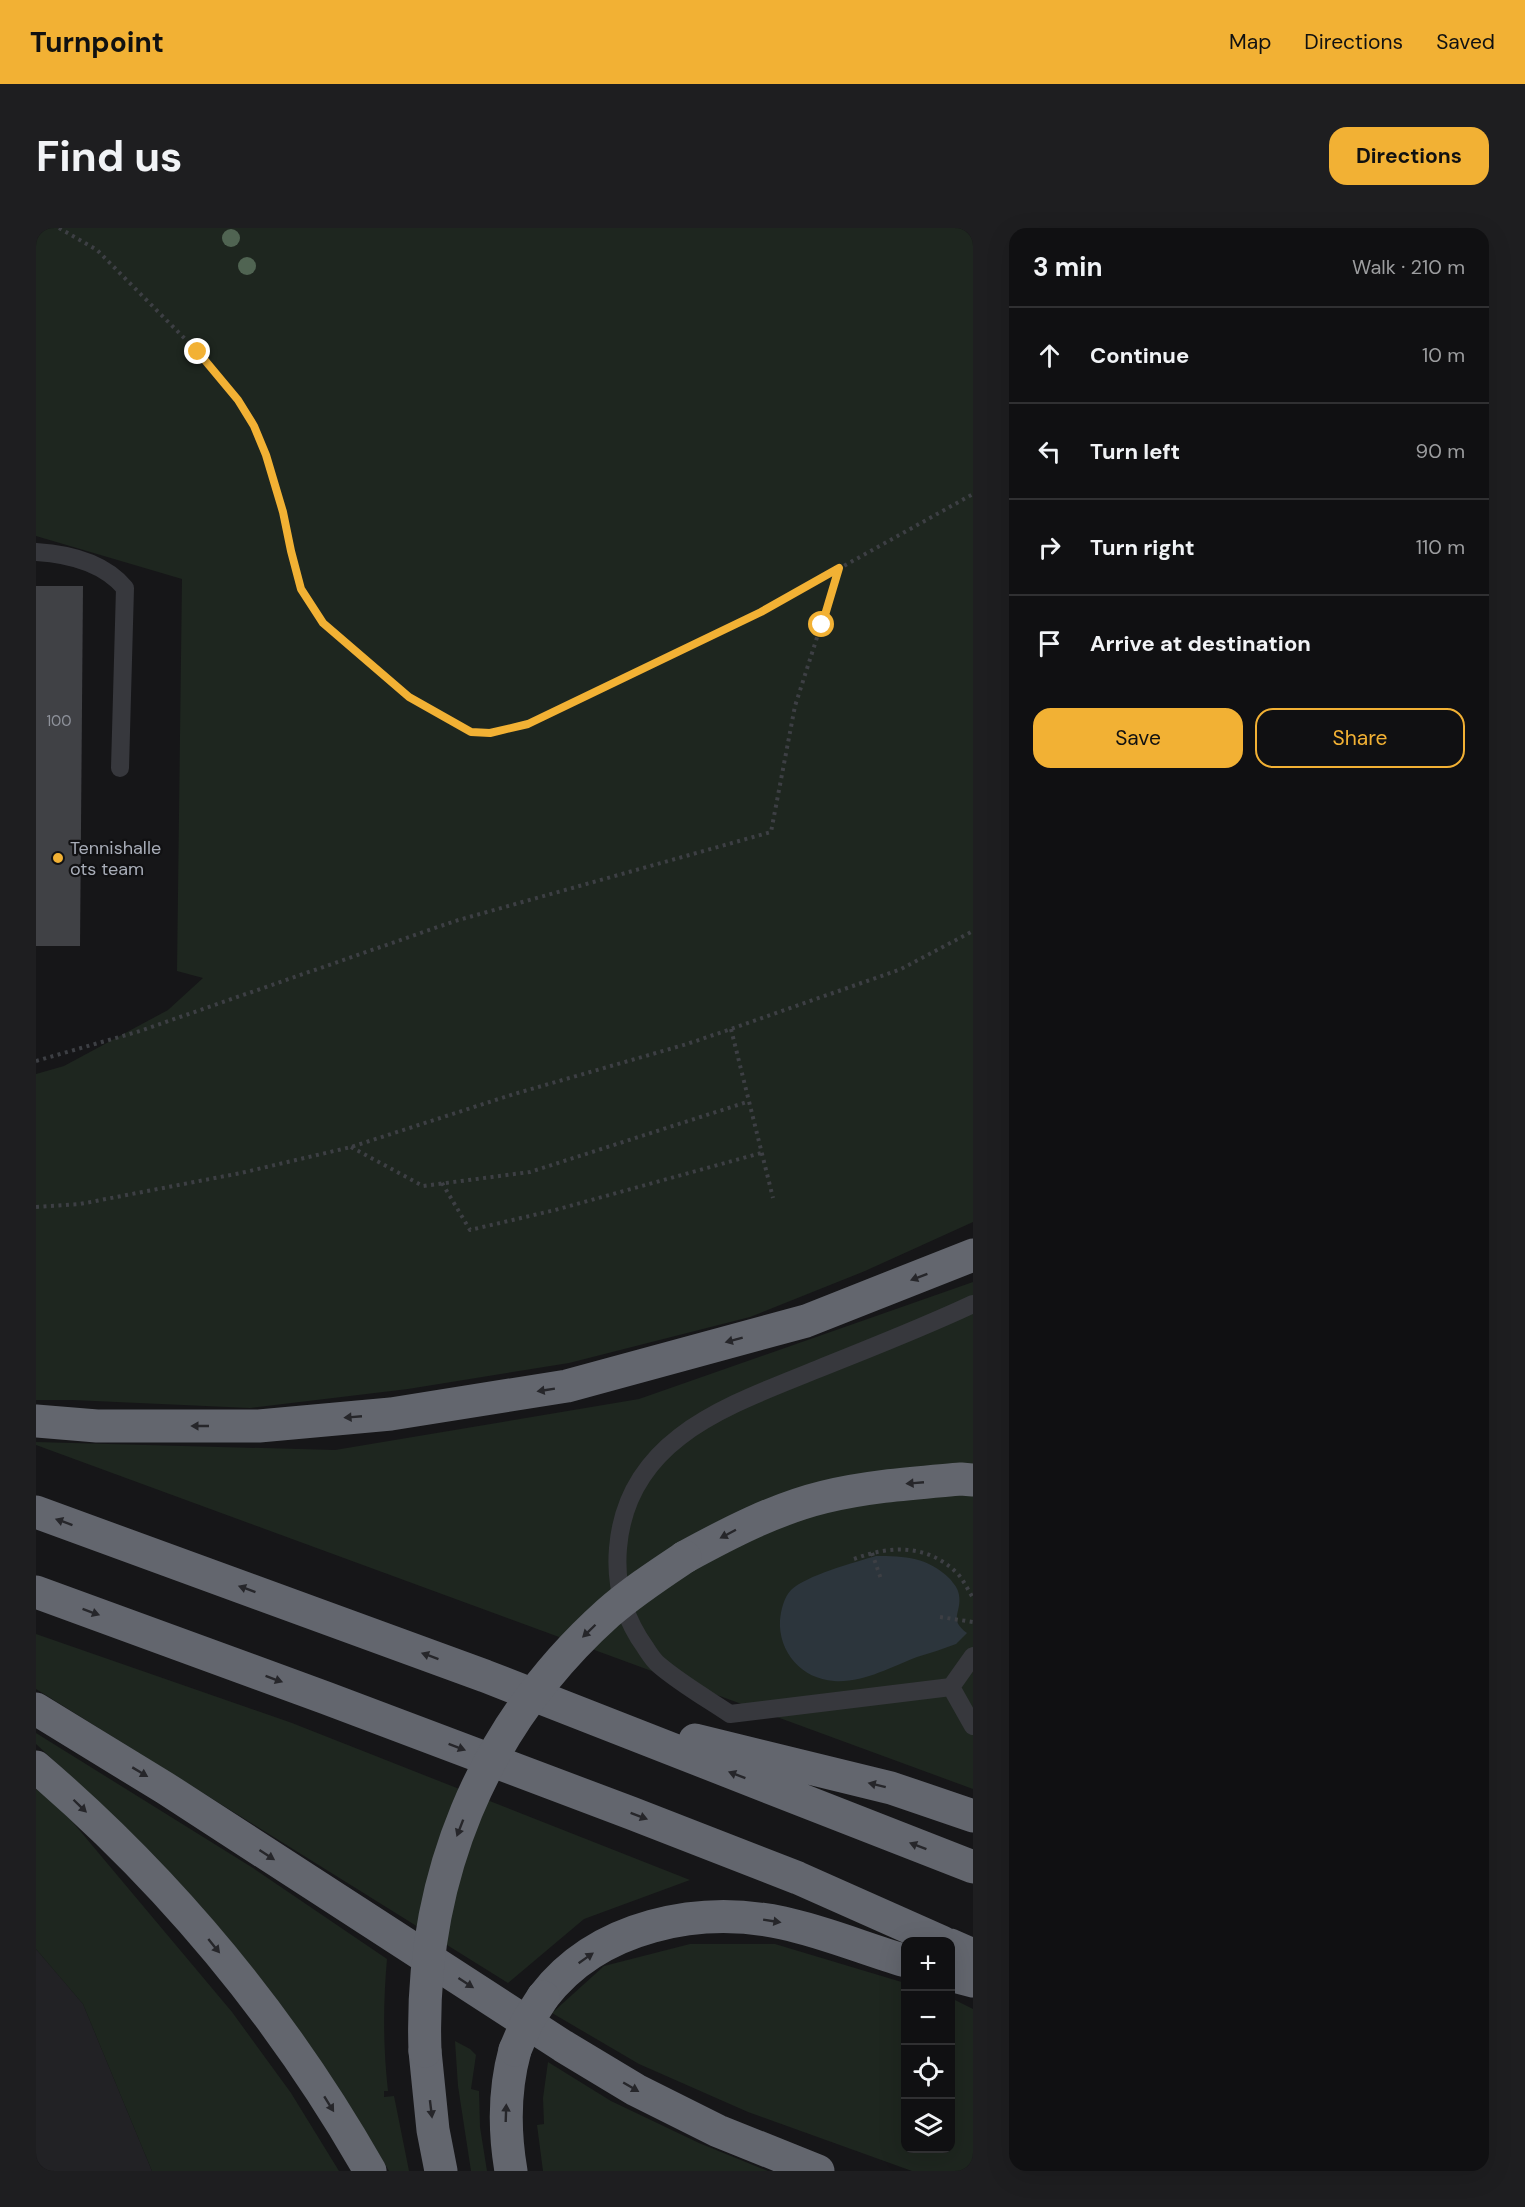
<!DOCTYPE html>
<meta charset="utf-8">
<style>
:root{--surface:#101012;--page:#1e1e20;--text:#f1f3f6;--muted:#9c9d9f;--line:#303032;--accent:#f2b134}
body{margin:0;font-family:"DM Sans",sans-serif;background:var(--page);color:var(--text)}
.controls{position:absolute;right:18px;bottom:18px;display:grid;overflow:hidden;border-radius:12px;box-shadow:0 6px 24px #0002}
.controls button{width:54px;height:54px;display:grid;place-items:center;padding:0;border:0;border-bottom:2px solid var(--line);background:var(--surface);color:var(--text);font:30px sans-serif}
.stop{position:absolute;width:18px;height:18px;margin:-14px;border:4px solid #f2b134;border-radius:50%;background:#fff}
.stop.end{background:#f2b134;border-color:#fff;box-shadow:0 2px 6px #0008}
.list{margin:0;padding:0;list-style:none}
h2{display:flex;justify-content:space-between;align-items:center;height:78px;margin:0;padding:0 24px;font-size:26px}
h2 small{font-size:20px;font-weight:400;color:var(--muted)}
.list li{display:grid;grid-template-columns:39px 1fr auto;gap:18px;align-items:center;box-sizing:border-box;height:96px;padding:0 24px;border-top:2px solid var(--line)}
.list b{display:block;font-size:22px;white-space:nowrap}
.list em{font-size:20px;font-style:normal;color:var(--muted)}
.actions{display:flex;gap:12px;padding:18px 24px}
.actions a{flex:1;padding:14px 0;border:2px solid var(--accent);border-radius:18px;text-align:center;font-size:21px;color:var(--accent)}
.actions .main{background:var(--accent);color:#111}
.icon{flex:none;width:33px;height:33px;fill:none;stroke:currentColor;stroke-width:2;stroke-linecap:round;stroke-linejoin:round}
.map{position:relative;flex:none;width:937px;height:1943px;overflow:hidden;border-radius:18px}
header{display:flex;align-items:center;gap:36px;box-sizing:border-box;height:84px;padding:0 30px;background:var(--accent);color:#111}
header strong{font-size:28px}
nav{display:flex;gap:33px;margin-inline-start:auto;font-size:21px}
.intro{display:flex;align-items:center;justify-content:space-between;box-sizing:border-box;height:144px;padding:0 36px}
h1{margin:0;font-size:42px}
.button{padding:15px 27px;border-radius:18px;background:var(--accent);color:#111;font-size:21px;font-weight:700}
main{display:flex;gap:36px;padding:0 36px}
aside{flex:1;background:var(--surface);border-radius:18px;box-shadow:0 6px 24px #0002}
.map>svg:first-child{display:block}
.built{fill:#222225}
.green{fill:#1e261f}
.water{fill:#2c353c}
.building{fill:#404145}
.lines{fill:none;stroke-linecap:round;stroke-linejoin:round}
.path{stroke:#3d3f44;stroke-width:4;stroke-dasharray:3 4.5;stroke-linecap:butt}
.lane{stroke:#37383d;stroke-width:18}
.highway{stroke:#63666e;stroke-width:33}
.highway-bridge{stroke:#63666e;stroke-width:33}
.tree{fill:#506452}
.oneway{fill:#26262a}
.route{stroke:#f2b134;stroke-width:8}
.poi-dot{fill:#f2b134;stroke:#111113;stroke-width:2}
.labels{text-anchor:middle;stroke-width:4.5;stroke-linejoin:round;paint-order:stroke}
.number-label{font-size:15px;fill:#8e929b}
.poi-label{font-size:18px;fill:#a8adb8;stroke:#111113;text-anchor:start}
</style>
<header>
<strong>Turnpoint</strong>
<nav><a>Map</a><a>Directions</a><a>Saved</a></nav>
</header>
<div class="intro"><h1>Find us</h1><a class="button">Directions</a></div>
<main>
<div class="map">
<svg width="937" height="1943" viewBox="0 0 937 1943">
<rect width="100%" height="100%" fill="#161618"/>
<path class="built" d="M0 1721 47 1776 116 1943H0Z"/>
<path class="green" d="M0 0H937V994L829 1043 714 1089 533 1135 372 1161 214 1180 36 1172H0V846L28 838 132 782 167 750 141 743 146 351 0 308Z
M937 1054V1561L0 1217V1214L299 1222 603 1171Z
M0 1406 256 1495 654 1652 548 1691 472 1755 0 1461Z
M0 1505 217 1640 351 1731C347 1776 347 1818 352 1863H348V1869L358 1868 373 1943H353C292 1840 223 1740 141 1652 97 1604 48 1561 0 1516Z
M0 1561 24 1579 196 1784 255 1865 303 1943H116L47 1776 0 1721Z
M654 1716H739L869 1755 870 1920H914L915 1770 937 1781V1943H876L712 1884 603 1836 516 1785 568 1738Z
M419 1813 434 1821 440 1827 435 1861 443 1863 444 1899 451 1943H435L422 1858Z
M512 1834 575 1873 663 1915 732 1943H507L501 1897 508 1896 507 1870Z"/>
<path class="water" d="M840 1328C869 1328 892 1329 914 1351 918 1356 922 1360 923 1367 926 1385 912 1391 931 1405L920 1416C907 1421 894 1425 881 1429 855 1439 827 1455 798 1453 766 1451 742 1424 744 1392 745 1382 748 1369 755 1362 769 1348 819 1334 840 1328Z"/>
<path class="building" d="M0 358H47L44 718H0Z"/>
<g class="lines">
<path class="path" d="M23 0 61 22 162 124 202 172 218 198 230 227 247 284 254 323 265 361 287 395 373 469 435 504 454 505 492 496 725 384 937 266
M695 801 737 970
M0 833 104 803 419 693 735 604 759 478 803 341
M315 919 387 958 494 944 711 874
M406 955 434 1002 519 982 725 925
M0 979 44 976 205 945 315 919 478 866 651 816 695 801 865 741 937 703
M836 1325 845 1351
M818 1331C855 1317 892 1316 922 1346 928 1353 932 1362 937 1370
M904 1389 937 1394"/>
<path class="lane" d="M0 324C33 326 67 334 89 360L84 540
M937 1076C886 1100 834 1120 782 1141 694 1177 591 1209 582 1320 579 1356 588 1390 609 1419 613 1425 617 1432 623 1437 644 1455 670 1470 694 1486L915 1459 937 1428
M915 1459 937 1498"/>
<path class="highway" d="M0 1193 61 1198H223L355 1186 531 1158 770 1093 937 1027
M0 1284 449 1448 937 1639
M649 1329C693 1305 739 1281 788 1269 833 1258 880 1255 925 1251L937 1252
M0 1364 290 1470 595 1585 762 1650 906 1714
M0 1481 129 1560 527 1818 600 1862 682 1903 782 1943
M659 1512 855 1560 937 1588
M0 1539C133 1653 247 1790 334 1943
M914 1717 937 1727
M914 1747 937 1753
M507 1769C562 1697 663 1677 747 1695 789 1704 829 1721 870 1733
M389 1823 397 1902 405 1943
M475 1943C468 1902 468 1862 479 1822"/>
<path class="highway-bridge" d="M479 1822 491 1794 507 1769
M389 1823C383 1653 445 1499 572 1385 596 1364 622 1347 649 1329"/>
</g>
<g class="tree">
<circle cx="195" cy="10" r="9"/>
<circle cx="211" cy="38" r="9"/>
</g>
<defs><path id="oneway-solid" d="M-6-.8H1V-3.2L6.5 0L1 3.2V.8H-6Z" transform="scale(1.5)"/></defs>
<g class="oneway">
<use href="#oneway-solid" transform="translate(883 1049) rotate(159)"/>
<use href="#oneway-solid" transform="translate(698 1112) rotate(165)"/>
<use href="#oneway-solid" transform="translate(510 1162) rotate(171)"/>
<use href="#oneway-solid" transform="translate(317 1189) rotate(175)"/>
<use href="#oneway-solid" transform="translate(164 1198) rotate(-180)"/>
<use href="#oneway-solid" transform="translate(879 1255) rotate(175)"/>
<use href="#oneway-solid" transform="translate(28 1294) rotate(-160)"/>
<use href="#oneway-solid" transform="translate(692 1306) rotate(152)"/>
<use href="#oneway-solid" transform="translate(211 1361) rotate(-160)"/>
<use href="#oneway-solid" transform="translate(55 1384) rotate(20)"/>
<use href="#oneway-solid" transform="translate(553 1403) rotate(136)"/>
<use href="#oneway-solid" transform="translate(394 1428) rotate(-160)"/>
<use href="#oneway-solid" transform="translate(238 1451) rotate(20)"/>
<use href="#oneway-solid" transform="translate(421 1519) rotate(21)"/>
<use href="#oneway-solid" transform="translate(104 1544) rotate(31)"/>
<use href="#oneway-solid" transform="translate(701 1547) rotate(-159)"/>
<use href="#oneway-solid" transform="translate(841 1557) rotate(-166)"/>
<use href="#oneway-solid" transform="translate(44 1578) rotate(44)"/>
<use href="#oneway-solid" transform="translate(603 1588) rotate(21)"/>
<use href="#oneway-solid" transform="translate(424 1600) rotate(111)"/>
<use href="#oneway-solid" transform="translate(882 1618) rotate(-159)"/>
<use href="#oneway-solid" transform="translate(231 1627) rotate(33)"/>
<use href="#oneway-solid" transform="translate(736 1693) rotate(9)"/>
<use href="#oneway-solid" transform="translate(178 1718) rotate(51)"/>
<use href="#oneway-solid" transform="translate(550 1730) rotate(-35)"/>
<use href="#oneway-solid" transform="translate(430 1755) rotate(33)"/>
<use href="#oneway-solid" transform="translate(595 1859) rotate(30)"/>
<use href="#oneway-solid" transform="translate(293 1876) rotate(58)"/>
<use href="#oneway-solid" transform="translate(395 1881) rotate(83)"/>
<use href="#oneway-solid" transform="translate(470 1885) rotate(-88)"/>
</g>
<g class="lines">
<path class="route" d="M162 124 202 172 218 198 230 227 247 284 255 323 265 361 287 395 373 469 435 504 454 505 492 496 725 384 803 340 786 397"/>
</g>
<circle class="poi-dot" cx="22" cy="630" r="6"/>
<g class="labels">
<g class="number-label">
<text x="23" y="498">100</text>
</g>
<g class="poi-label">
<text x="34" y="626">Tennishalle<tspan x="34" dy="21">ots team</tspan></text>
</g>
</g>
</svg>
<div class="controls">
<button>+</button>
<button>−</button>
<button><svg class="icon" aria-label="locate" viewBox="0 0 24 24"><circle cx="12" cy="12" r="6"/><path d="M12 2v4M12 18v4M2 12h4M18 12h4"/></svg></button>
<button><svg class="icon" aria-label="layers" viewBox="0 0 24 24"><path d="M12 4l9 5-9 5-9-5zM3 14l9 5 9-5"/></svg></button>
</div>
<div class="stop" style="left:786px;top:397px"></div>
<div class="stop end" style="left:162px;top:124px"></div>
</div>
<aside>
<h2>3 min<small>Walk · 210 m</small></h2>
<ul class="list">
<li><svg class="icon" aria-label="ahead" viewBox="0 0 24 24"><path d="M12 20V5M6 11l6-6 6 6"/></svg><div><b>Continue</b></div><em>10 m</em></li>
<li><svg class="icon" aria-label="left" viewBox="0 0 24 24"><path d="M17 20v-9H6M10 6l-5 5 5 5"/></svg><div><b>Turn left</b></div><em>90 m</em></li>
<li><svg class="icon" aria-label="right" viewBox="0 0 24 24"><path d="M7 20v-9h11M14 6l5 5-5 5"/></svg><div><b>Turn right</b></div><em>110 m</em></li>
<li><svg class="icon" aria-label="arrive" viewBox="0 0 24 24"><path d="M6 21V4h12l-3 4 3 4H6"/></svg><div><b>Arrive at destination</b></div></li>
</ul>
<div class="actions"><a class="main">Save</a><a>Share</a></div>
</aside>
</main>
